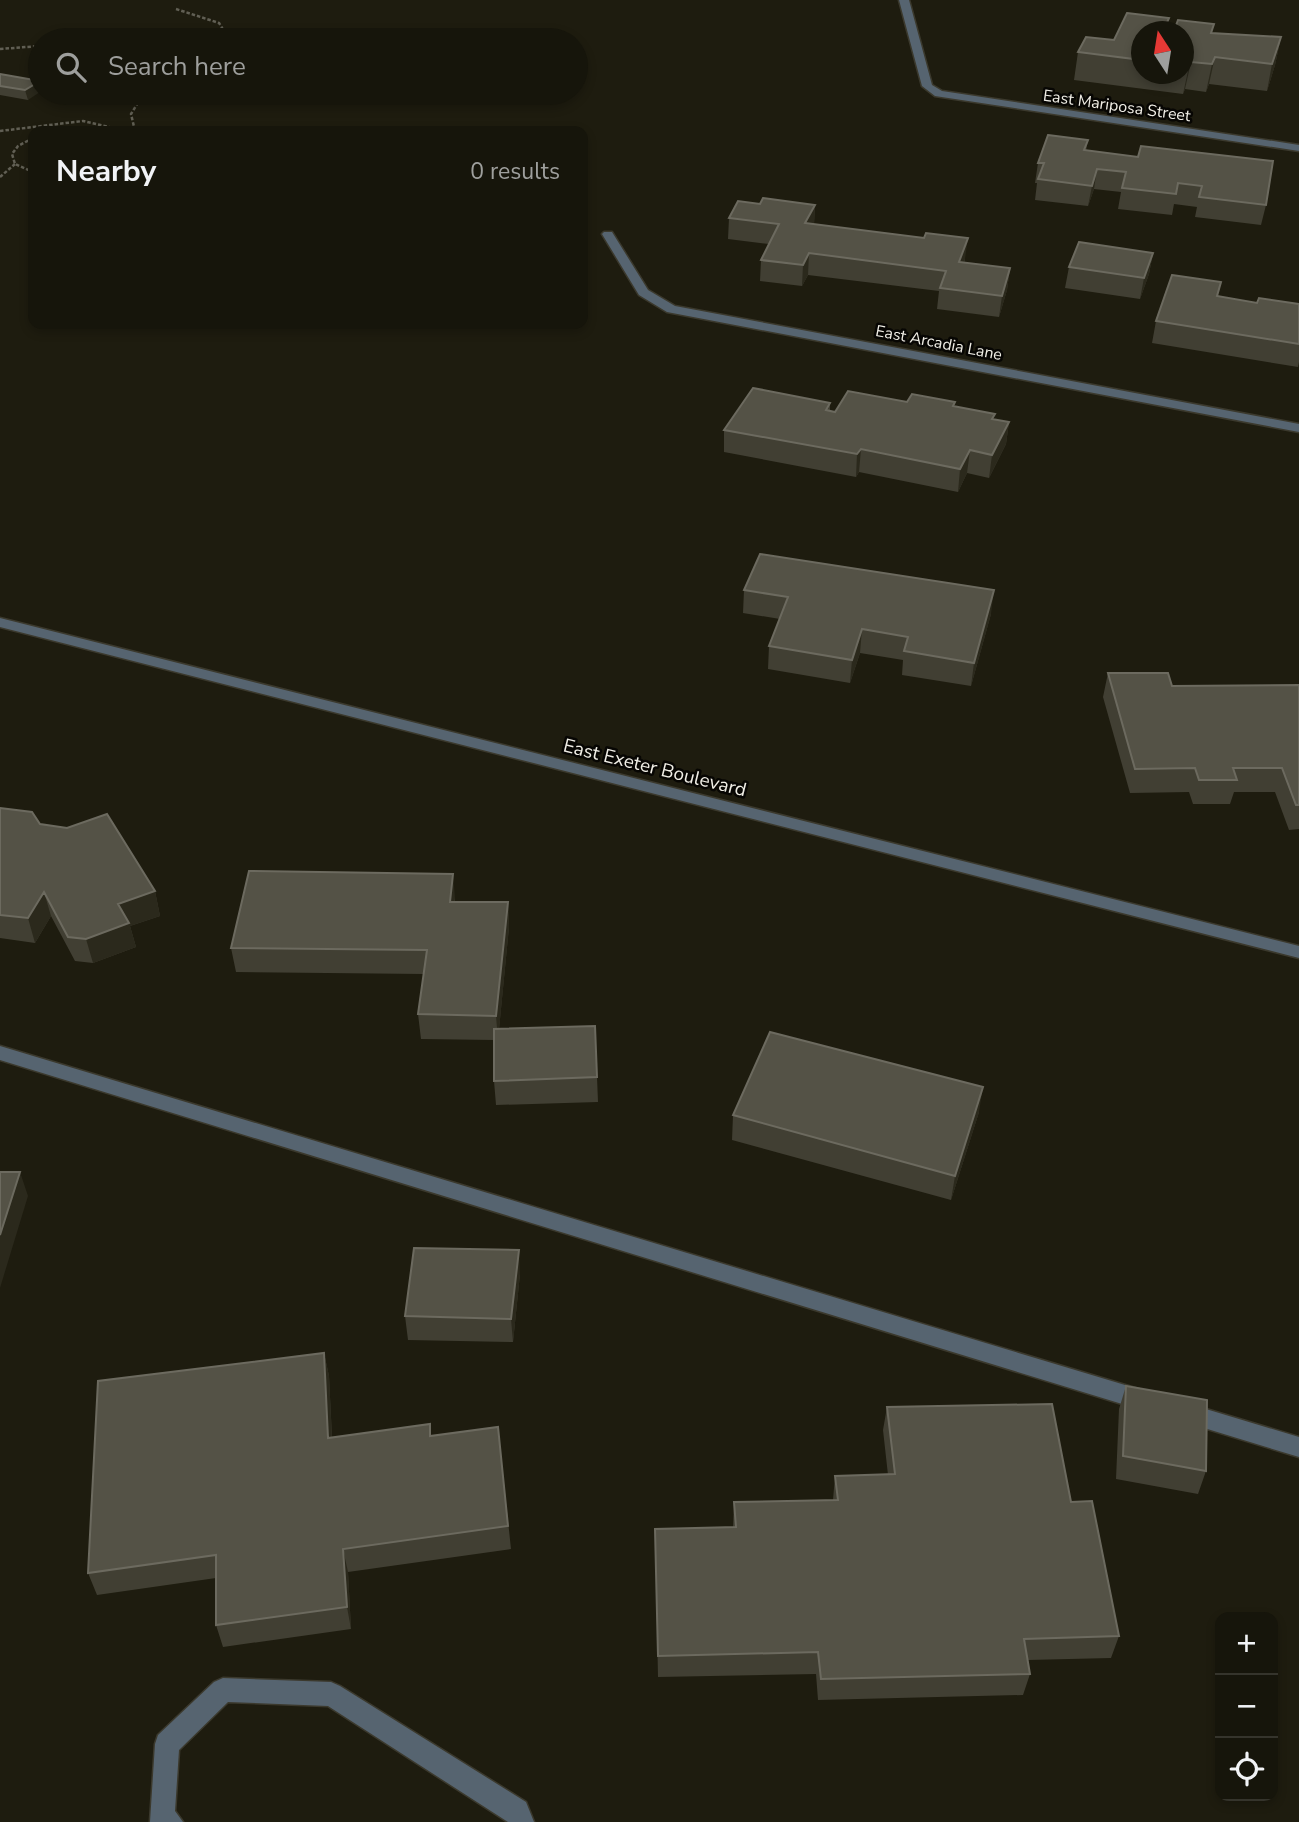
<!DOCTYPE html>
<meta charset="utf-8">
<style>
:root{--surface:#16150b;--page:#232219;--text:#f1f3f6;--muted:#9e9f9d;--line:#35342c}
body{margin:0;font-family:"Nunito Sans",sans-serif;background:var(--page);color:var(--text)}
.controls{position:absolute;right:21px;bottom:21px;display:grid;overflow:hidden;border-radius:14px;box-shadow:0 4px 10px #0003}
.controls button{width:63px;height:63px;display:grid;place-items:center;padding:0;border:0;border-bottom:2px solid var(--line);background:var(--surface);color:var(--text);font:35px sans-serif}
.compass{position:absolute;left:1131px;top:21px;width:63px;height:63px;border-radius:50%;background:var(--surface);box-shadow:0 4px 10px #0003;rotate:348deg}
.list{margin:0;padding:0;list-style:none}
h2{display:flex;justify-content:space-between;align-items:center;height:91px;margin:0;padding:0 28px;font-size:30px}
h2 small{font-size:23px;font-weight:400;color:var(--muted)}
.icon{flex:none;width:38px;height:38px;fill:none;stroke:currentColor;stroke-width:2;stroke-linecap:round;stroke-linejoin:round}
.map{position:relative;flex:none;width:1299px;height:1822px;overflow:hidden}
.search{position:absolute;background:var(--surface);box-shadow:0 4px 10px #0003;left:28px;top:28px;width:560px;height:77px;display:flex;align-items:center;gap:18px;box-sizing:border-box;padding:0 24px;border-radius:38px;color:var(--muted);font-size:26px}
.panel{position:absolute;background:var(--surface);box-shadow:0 4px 10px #0003;left:28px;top:126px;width:560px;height:203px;border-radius:14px}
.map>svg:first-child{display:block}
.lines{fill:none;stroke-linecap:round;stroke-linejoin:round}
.minor-casing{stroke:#3b392d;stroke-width:3}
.path{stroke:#615f54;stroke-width:2.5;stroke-dasharray:3.5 2;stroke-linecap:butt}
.minor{fill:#566470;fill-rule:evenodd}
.wall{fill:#413f33;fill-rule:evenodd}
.shaded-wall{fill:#2b291c}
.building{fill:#545246;stroke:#6c6a5f;stroke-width:2}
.labels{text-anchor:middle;stroke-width:5;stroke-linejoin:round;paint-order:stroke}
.far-street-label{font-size:16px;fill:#f0eee6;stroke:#070603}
.street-label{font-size:19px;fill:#f0eee6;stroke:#070603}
</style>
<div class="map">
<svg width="1299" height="1822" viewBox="0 0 1299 1822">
<rect width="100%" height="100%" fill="#1e1c0f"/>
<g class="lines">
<g class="minor-casing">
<path id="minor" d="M899 0H909L932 85 942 91 1299 145V151L935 96 922 86Z
M604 232H612L648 290 675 306 1299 424V432L667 312 639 295 602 234Z
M0 618 1299 946V958L0 627Z
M0 1046 1145 1391 1153 1394 1156 1401 1153 1408 1145 1411 0 1060Z
M1186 1403 1299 1437V1457L1178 1420 1175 1413 1178 1406Z
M223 1678 331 1682 340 1686 526 1802 534 1822H508L328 1706 228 1702 179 1750 175 1811 183 1822H150L155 1744 158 1735 214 1682Z"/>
</g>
<path class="path" d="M176 9 219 23 224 31 222 40
M0 49 40 46
M0 131 83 121 126 131
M63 131H87
M135 131 131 114 144 93
M33 138 18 146 12 154 15 164 33 172
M0 177 15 164"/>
<use href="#minor" class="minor"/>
</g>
<path class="wall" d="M1127 13 1169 18 1167 27 1175 28 1178 20 1214 24 1212 33 1281 37 1275 65 1267 91 1209 84 1206 92 1185 89 1183 94 1074 80 1078 52 1086 37 1114 40ZM1142 32H1184V74H1142Z
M0 74 40 81 28 100 0 95Z
M1088 140 1086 151 1266 205 1261 225 1195 217 1197 207 1174 204 1172 215 1118 209 1121 192 1094 189 1088 206 1035 200 1037 183H1035L1038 163Z
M760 204 815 205 814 224 965 259 964 263 1010 268 1007 290 999 317 937 309 939 291 808 275 802 286 760 281 761 260 769 244 728 239 729 218Z
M1153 253 1149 274 1140 299 1065 288 1069 267Z
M1218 297 1257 303 1299 304V362L1298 367 1152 343 1156 321Z
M907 402 954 406 994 419 1009 422 1006 444 989 478 967 473 958 492 859 472 856 477 724 452V430L830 403V411L835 412Z
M744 590 991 614 971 686 902 675 903 660 860 653 850 683 768 669 769 646 780 619 743 613Z
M1108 673 1172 686 1299 685V829L1289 830 1275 792H1234L1230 804H1193L1189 792 1130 793 1103 697Z
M0 808 40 824 155 891 160 916 130 926 136 947 93 963 75 961 51 916 35 943 0 938Z
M455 898V902H508L509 927 499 1029 595 1026 598 1102 496 1105 494 1081V1040L421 1039 418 1014 424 974 236 972 231 948Z
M979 1112 951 1200 732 1140 733 1115Z
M520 1274 513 1342 408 1340 405 1316Z
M324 1353 329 1376 332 1437 431 1436 498 1427 511 1549 348 1572 351 1629 223 1647 216 1625V1578L97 1595 88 1573Z
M1126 1386 1206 1471 1198 1494 1116 1479 1119 1409Z
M887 1407 1071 1502 1119 1636 1111 1658 1028 1660 1030 1674 1023 1695 818 1700 816 1674 658 1677 655 1529 733 1527 734 1502 833 1500 835 1476 888 1475 883 1430Z"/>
<path class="shaded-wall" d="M1281 37 1275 65 1267 91 1272 64Z
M1215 57 1209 84 1206 92 1212 64Z
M1191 62 1185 89 1183 94 1189 66Z
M40 81V92L28 100 25 90Z
M1097 169 1094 189 1088 206 1092 186Z
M815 205 814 225 805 223Z
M968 238 965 259 956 284 959 262Z
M809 253 808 275 802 286 803 265Z
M1153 253 1149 274 1140 299 1144 278Z
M1010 268 1007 290 999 317 1002 296Z
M1009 422 1006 444 989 478 992 455Z
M861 449 859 472 856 477 857 454Z
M970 450 967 473 958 492 960 469Z
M994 590 991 614 971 686 974 663Z
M862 629 860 653 850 683 852 660Z
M453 874 455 898 452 926 450 902Z
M155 891 160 916 130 926 136 947 93 963 86 939 118 904Z
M44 892 51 916 35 943 28 918Z
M508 902 509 927 498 1040 496 1016Z
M983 1087 979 1112 951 1200 955 1176Z
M20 1172 28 1196 0 1288V1235Z
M519 1250 520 1274 513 1342 511 1319Z
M324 1353 329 1376 333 1461 328 1438Z
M343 1549 348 1572 351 1629 347 1607Z"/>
<path class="building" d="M1127 13 1169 18 1165 27 1175 28 1178 20 1214 24 1211 33 1281 37 1272 64 1215 57 1212 64 1191 62 1189 66 1184 65V32H1142V60L1078 52 1086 37 1114 40Z
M0 74 40 81 25 90 0 86Z
M1048 135 1088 140 1084 150 1138 157 1141 146 1273 161 1266 205 1199 197 1202 186 1178 183 1176 194 1122 188 1126 172 1097 169 1092 186 1038 179 1044 163H1038Z
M763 198 815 205 805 223 924 238 926 233 968 238 959 262 1010 268 1002 296 940 288 946 271 809 253 803 265 761 260 779 224 729 218 738 201 760 204Z
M1079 242 1153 253 1144 278 1069 267Z
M1172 275 1221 282 1217 296 1257 303 1259 298 1299 304V344L1156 321Z
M753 388 830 403 826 410 835 412 848 391 907 402 912 394 955 402 953 406 995 414 992 419 1009 422 992 455 970 450 960 469 861 449 857 454 724 430Z
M760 554 994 590 974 663 904 651 908 637 862 629 852 660 769 646 788 597 744 590Z
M1108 673H1168L1172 686 1299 685V805H1296L1282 768H1233L1237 780H1199L1195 768 1135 769Z
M0 808 32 812 40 824 67 828 107 814 155 891 118 904 129 923 86 939 68 937 44 892 28 918 0 915Z
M249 871 453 874 450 902H508L496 1016 418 1014 427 950 231 948Z
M595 1026 597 1077 494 1081V1029Z
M770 1032 983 1087 955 1176 733 1115Z
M0 1172H20L0 1235Z
M414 1248 519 1250 511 1319 405 1316Z
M324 1353 328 1438 430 1424V1436L498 1427 508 1526 343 1549 347 1607 216 1625V1555L88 1573 98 1381Z
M1126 1386 1207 1400 1206 1471 1123 1456Z
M1052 1404 1071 1502 1092 1501 1119 1636 1024 1639 1030 1674 821 1679 818 1652 658 1656 655 1529 736 1527 734 1502 838 1500 835 1476 895 1474 887 1407Z"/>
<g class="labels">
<g class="far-street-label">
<text transform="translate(1117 105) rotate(8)" y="6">East Mariposa Street</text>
<text transform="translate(939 342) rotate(11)" y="6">East Arcadia Lane</text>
</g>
<g class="street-label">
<text transform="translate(655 767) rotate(14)" y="7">East Exeter Boulevard</text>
</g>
</g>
</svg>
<div class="controls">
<button>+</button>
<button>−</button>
<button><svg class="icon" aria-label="locate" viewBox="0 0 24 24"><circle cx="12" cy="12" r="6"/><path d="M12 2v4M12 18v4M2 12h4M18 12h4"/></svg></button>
</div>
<svg class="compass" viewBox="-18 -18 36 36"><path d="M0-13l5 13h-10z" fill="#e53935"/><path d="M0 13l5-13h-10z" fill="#9e9f9d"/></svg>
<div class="search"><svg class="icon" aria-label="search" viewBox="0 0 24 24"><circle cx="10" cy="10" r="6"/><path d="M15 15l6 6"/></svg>Search here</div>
<section class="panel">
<h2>Nearby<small>0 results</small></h2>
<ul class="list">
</ul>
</section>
</div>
